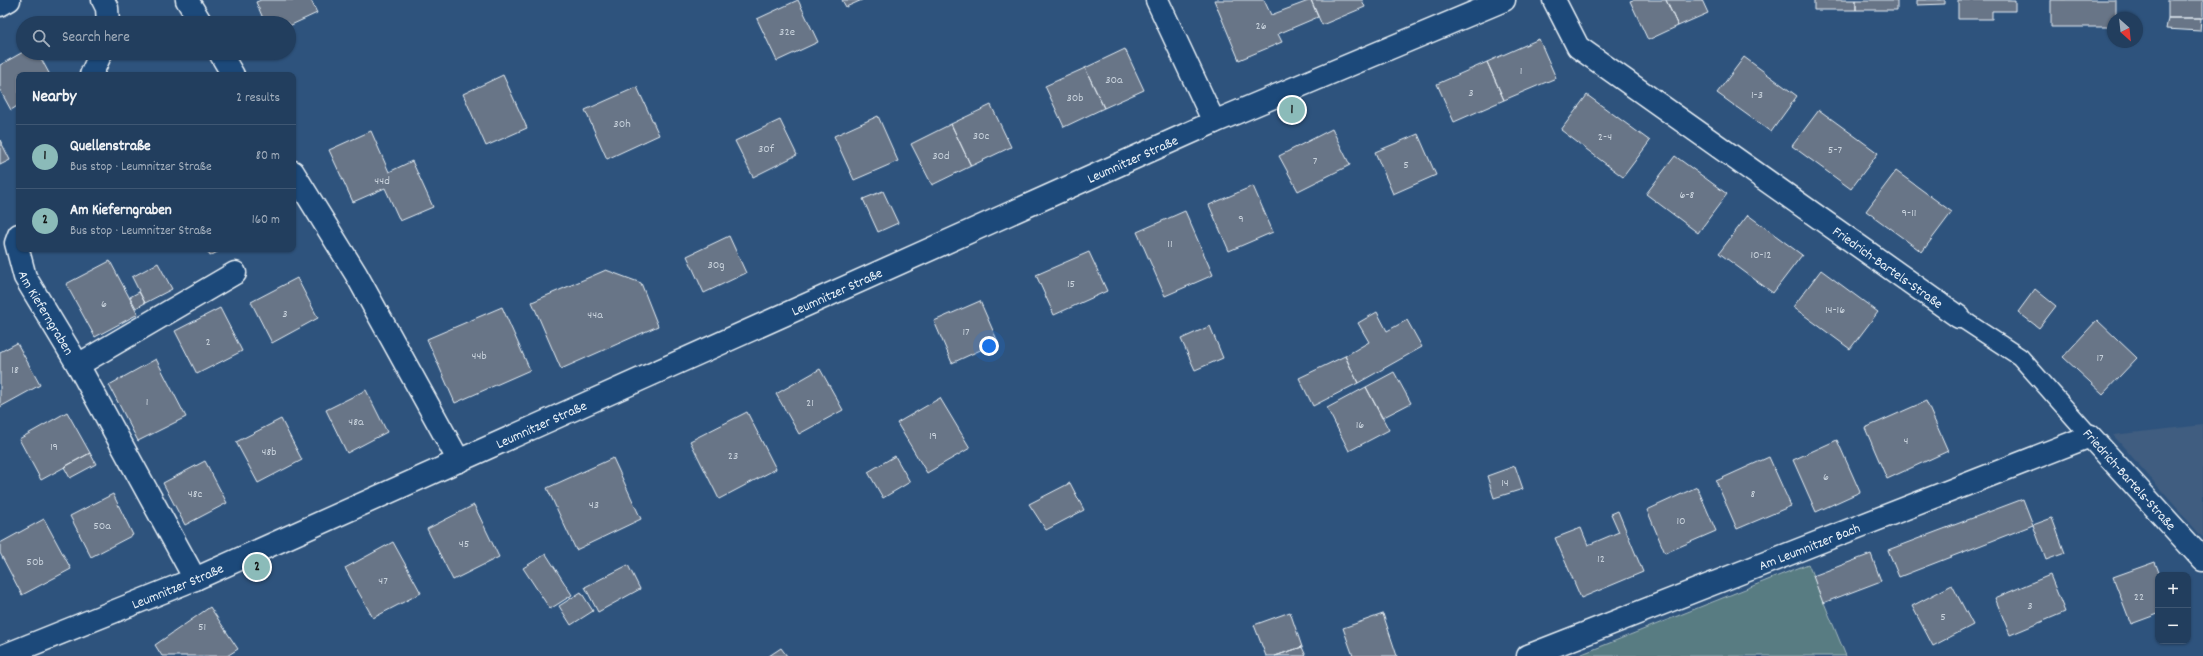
<!DOCTYPE html>
<meta charset="utf-8">
<style>
:root{--surface:#223e5e;--page:#2e4967;--text:#f1f3f6;--muted:#a2aebc;--line:#3f5773;--accent:#8bbbb9}
body{margin:0;font-family:Dekko,sans-serif;background:var(--page);color:var(--text)}
.controls{position:absolute;right:12px;bottom:12px;display:grid;overflow:hidden;border-radius:8px;box-shadow:0 1px 3px #0004}
.controls button{width:36px;height:36px;display:grid;place-items:center;padding:0;border:0;border-bottom:1px solid var(--line);background:var(--surface);color:var(--text);font:20px sans-serif}
.compass{position:absolute;left:2107px;top:12px;width:36px;height:36px;border-radius:50%;background:var(--surface);box-shadow:0 1px 3px #0004;rotate:153deg}
.you{position:absolute;left:989px;top:346px;width:14px;height:14px;margin:-10px;border:3px solid #fff;border-radius:50%;background:#1a73e8;box-shadow:0 0 0 6px #1a73e833}
.badge{display:grid;place-items:center;width:26px;height:26px;border-radius:50%;background:var(--accent);color:#111;font-size:13px;font-weight:700}
.pin{position:absolute;translate:-50% -50%;border:2px solid #fff;box-shadow:0 1px 4px #0006}
.list{margin:0;padding:0;list-style:none}
h2{display:flex;justify-content:space-between;align-items:center;height:52px;margin:0;padding:0 16px;font-size:17px}
h2 small{font-size:13px;font-weight:400;color:var(--muted)}
.list li{display:grid;grid-template-columns:26px 1fr auto;gap:12px;align-items:center;box-sizing:border-box;height:64px;padding:0 16px;border-top:1px solid var(--line)}
.list b{display:block;font-size:15px;white-space:nowrap}
.list p{margin:0;font-size:13px;white-space:nowrap;color:var(--muted)}
.list em{font-size:13px;font-style:normal;color:var(--muted)}
.icon{flex:none;width:22px;height:22px;fill:none;stroke:currentColor;stroke-width:2;stroke-linecap:round;stroke-linejoin:round}
.map{position:relative;flex:none;width:2203px;height:656px;overflow:hidden}
.search{position:absolute;background:var(--surface);box-shadow:0 1px 3px #0004;left:16px;top:16px;width:280px;height:44px;display:flex;align-items:center;gap:10px;box-sizing:border-box;padding:0 14px;border-radius:22px;color:var(--muted);font-size:15px}
.panel{position:absolute;background:var(--surface);box-shadow:0 1px 3px #0004;left:16px;top:72px;width:280px;height:180px;border-radius:8px}
.map>svg:first-child{display:block}
.built{fill:#3f5d80}
.green{fill:#587c82;stroke:#a0b6bd}
.building{fill:#687587;stroke:#e8f1f8}
.lines{fill:none;stroke-linecap:round;stroke-linejoin:round}
.service-casing{stroke:#e8f1f8;stroke-width:20}
.minor-casing{stroke:#e8f1f8;stroke-width:25}
.service{stroke:#1f4a7a;stroke-width:17}
.minor{stroke:#1f4a7a;stroke-width:22}
.labels{text-anchor:middle;stroke-width:3;stroke-linejoin:round;paint-order:stroke}
.number-label{font-size:12px;fill:#c8d2dc}
.street-label{font-size:14px;fill:#e8f1f8;stroke:#1f4a7a}
</style>
<div class="map">
<svg width="2203" height="656" viewBox="0 0 2203 656">
<rect width="100%" height="100%" fill="#2e537d"/>
<filter id="ink" filterUnits="userSpaceOnUse"><feTurbulence type="fractalNoise" baseFrequency=".025" numOctaves="2"/><feDisplacementMap in="SourceGraphic" scale="8" xChannelSelector="R" yChannelSelector="G"/><feConvolveMatrix kernelMatrix="1 2 1 2 8 2 1 2 1" color-interpolation-filters="sRGB"/></filter>
<g filter="url(#ink)">
<path class="built" d="M2203 425V538L2113 435Z"/>
<path class="green" d="M1808 564 1846 656H1577Z"/>
<path class="building" d="M261 0H311L317 13 289 26V23H265L256 2Z
M798 0 818 42 777 61 757 19Z
M842 0H862L846 7Z
M1214 0H1264L1271 15 1311 0 1318 17 1278 34 1282 42 1239 60Z
M1311 0H1362L1365 7 1322 25Z
M1633 0H1666L1678 26 1648 40 1630 1Z
M1666 0H1702L1708 13 1678 26Z
M1814 0H1856V10H1814Z
M1856 0H1897V10H1856Z
M1917 0H1945V4L1917 5Z
M1958 0H2015V11H1992V19H1958Z
M2051 0H2116V18H2113V27H2051Z
M2168 0H2203V18H2168Z
M2168 18H2201L2200 31 2166 29Z
M1539 39 1556 78 1504 100 1487 62Z
M1125 49 1144 90 1104 108 1085 68Z
M23 52 38 53 50 75H19V105L11 110 0 90V65Z
M1744 57 1797 96 1771 132 1717 93Z
M1487 62 1504 100 1454 122 1437 84Z
M1085 68 1104 108 1064 127 1045 86Z
M503 75 527 128 486 146 463 94Z
M637 87 659 135 607 159 585 110Z
M1587 95 1650 141 1623 177 1561 130Z
M991 105 1011 147 971 166 951 124Z
M1819 110 1878 153 1851 189 1792 146Z
M878 116 898 161 854 180 834 136Z
M780 120 797 155 753 177 735 141Z
M951 124 971 166 932 185 911 144Z
M1332 129 1350 165 1298 191 1279 156Z
M371 131 389 172 412 161 433 207 400 221 385 188 353 202 329 150Z
M1418 134 1436 175 1393 194 1375 152Z
M0 140 10 160 0 165Z
M1675 156 1727 194 1698 233 1646 194Z
M1896 171 1952 212 1922 252 1866 211Z
M1253 186 1273 232 1229 251 1209 205Z
M883 191 898 223 878 232 863 199Z
M1185 211 1213 275 1165 296 1137 232Z
M1748 215 1802 255 1773 293 1719 253Z
M729 236 746 273 704 293 687 256Z
M206 249H223L210 256Z
M1089 252 1107 291 1054 315 1036 275Z
M110 261 138 314 95 337 66 284Z
M158 263 172 289 145 303 132 277Z
M606 270 641 283 658 326 561 369 532 302Z
M1821 270 1878 312 1850 349 1793 307Z
M297 278 318 318 272 343 251 302Z
M2035 289 2056 306 2039 328 2018 312Z
M139 292 145 303 136 308 130 297Z
M980 301 998 342 952 363 934 321Z
M502 307 530 370 455 403 427 339Z
M220 308 242 351 197 374 175 331Z
M1377 312 1387 331 1407 320 1422 347 1358 383 1345 356 1369 342 1358 323Z
M2097 320 2137 358 2103 394 2063 357Z
M1210 326 1223 358 1195 370 1181 339Z
M17 343 40 385 0 407V352Z
M1345 356 1358 383 1313 406 1299 378Z
M156 359 186 417 138 441 109 385Z
M820 369 843 410 799 434 776 394Z
M1394 372 1411 403 1382 418 1366 387Z
M1366 387 1389 430 1349 451 1327 408Z
M366 390 387 432 347 453 326 410Z
M940 398 970 448 927 473 897 423Z
M1926 401 1948 451 1887 479 1865 428Z
M67 412 90 453 41 480 19 439Z
M747 412 776 469 719 499 690 441Z
M281 419 302 460 258 483 236 442Z
M1837 440 1860 492 1816 512 1793 460Z
M90 453 96 464 70 478 64 467Z
M895 456 910 482 883 498 868 472Z
M1769 457 1791 506 1737 529 1716 481Z
M613 458 641 519 576 550 547 488Z
M205 461 227 503 185 525 163 483Z
M1515 466 1523 489 1494 498 1487 476Z
M1070 483 1084 510 1046 530 1029 504Z
M1697 487 1716 531 1665 553 1647 510Z
M113 494 133 535 91 557 70 516Z
M2023 499 2033 525 1899 577 1888 550Z
M474 505 499 557 453 580 427 529Z
M1618 511 1643 572 1581 598 1555 538 1581 528 1588 545 1619 532 1611 514Z
M2052 518 2065 553 2046 560 2033 525Z
M44 519 71 569 22 595 0 553V543Z
M393 542 421 593 373 618 345 568Z
M546 554 572 595 550 609 523 568Z
M1871 554 1881 581 1823 603 1813 576Z
M2155 562 2160 575 2158 614 2131 624 2113 577Z
M628 565 640 589 598 612 585 587Z
M2050 575 2065 612 2010 635 1995 598Z
M1952 585 1973 625 1933 646 1912 606Z
M581 592 593 611 571 625 559 606Z
M210 607 238 649 227 656H162L155 645Z
M1290 612 1302 647 1275 656H1266L1254 625Z
M1383 614 1397 656H1353L1343 628Z
M1302 647 1306 656H1275Z
M781 648 787 656H769Z"/>
<g class="lines">
<g class="service-casing">
<path id="service" d="M1959 317 2020 357 2090 436"/>
</g>
<g class="minor-casing">
<g id="minor">
<path d="M103 0 107 8 108 23"/>
<path d="M187 0 201 23"/>
<path d="M1157 0 1214 122"/>
<path id="s1" d="M1554 0 1578 47 1959 317"/>
<path d="M0 5 9 0"/>
<path d="M220 53 233 75"/>
<path d="M91 75 101 53"/>
<path d="M293 172 356 274 459 461"/>
<path id="s2" d="M19 235 16 243 25 277 78 365 195 579"/>
<path d="M78 365 235 273"/>
<path id="s3" d="M3 656 195 579 1214 122 1504 0"/>
<path id="s4" d="M1528 656 2090 436 2203 560"/>
</g>
</g>
<use href="#service" class="service"/>
<use href="#minor" class="minor"/>
</g>
</g>
<g class="labels">
<g class="number-label">
<text x="1261" y="29">26</text>
<text x="787" y="35">32e</text>
<text x="1521" y="74">1</text>
<text x="1114" y="83">30a</text>
<text x="1471" y="96">3</text>
<text x="1757" y="98">1-3</text>
<text x="1075" y="101">30b</text>
<text x="622" y="127">30h</text>
<text x="981" y="139">30c</text>
<text x="1605" y="140">2-4</text>
<text x="766" y="152">30f</text>
<text x="1835" y="153">5-7</text>
<text x="941" y="159">30d</text>
<text x="1315" y="164">7</text>
<text x="1406" y="168">5</text>
<text x="382" y="184">44d</text>
<text x="1687" y="198">6-8</text>
<text x="1909" y="216">9-11</text>
<text x="1241" y="222">9</text>
<text x="1170" y="247">11</text>
<text x="1761" y="258">10-12</text>
<text x="716" y="268">30g</text>
<text x="1071" y="287">15</text>
<text x="104" y="307">6</text>
<text x="1835" y="313">14-16</text>
<text x="285" y="317">3</text>
<text x="595" y="318">44a</text>
<text x="966" y="335">17</text>
<text x="208" y="345">2</text>
<text x="479" y="359">44b</text>
<text x="2100" y="361">17</text>
<text x="15" y="373">18</text>
<text x="147" y="405">1</text>
<text x="810" y="406">21</text>
<text x="356" y="425">48a</text>
<text x="1360" y="428">16</text>
<text x="933" y="439">19</text>
<text x="1906" y="444">4</text>
<text x="54" y="450">19</text>
<text x="269" y="455">48b</text>
<text x="733" y="459">23</text>
<text x="1826" y="480">6</text>
<text x="1505" y="486">14</text>
<text x="195" y="497">48c</text>
<text x="1753" y="497">8</text>
<text x="594" y="508">43</text>
<text x="1681" y="524">10</text>
<text x="102" y="529">50a</text>
<text x="464" y="547">45</text>
<text x="1601" y="562">12</text>
<text x="35" y="565">50b</text>
<text x="383" y="584">47</text>
<text x="2139" y="600">22</text>
<text x="2030" y="609">3</text>
<text x="1943" y="620">5</text>
<text x="202" y="630">51</text>
</g>
<g class="street-label">
<text dy="5" stroke="none"><textPath href="#s3" startOffset="1234">Leumnitzer Straße</textPath></text>
<text dy="5" stroke="none"><textPath href="#s1" startOffset="433">Friedrich-Bartels-Straße</textPath></text>
<text dy="5" stroke="none"><textPath href="#s3" startOffset="910">Leumnitzer Straße</textPath></text>
<text dy="5" stroke="none"><textPath href="#s2" startOffset="85">Am Kieferngraben</textPath></text>
<text dy="5" stroke="none"><textPath href="#s3" startOffset="586">Leumnitzer Straße</textPath></text>
<text transform="translate(2130 479) rotate(48)" y="5">Friedrich-Bartels-Straße</text>
<text dy="5" stroke="none"><textPath href="#s4" startOffset="302">Am Leumnitzer Bach</textPath></text>
<text dy="5" stroke="none"><textPath href="#s3" startOffset="188">Leumnitzer Straße</textPath></text>
</g>
</g>
</svg>
<div class="controls">
<button>+</button>
<button>−</button>
</div>
<svg class="compass" viewBox="-18 -18 36 36"><path d="M0-13l5 13h-10z" fill="#e53935"/><path d="M0 13l5-13h-10z" fill="#a2aebc"/></svg>
<div class="you"></div>
<div class="pin badge" style="left:1292px;top:110px">1</div>
<div class="pin badge" style="left:257px;top:567px">2</div>
<div class="search"><svg class="icon" aria-label="search" viewBox="0 0 24 24"><circle cx="10" cy="10" r="6"/><path d="M15 15l6 6"/></svg>Search here</div>
<section class="panel">
<h2>Nearby<small>2 results</small></h2>
<ul class="list">
<li><span class="badge">1</span><div><b>Quellenstraße</b><p>Bus stop · Leumnitzer Straße</p></div><em>80 m</em></li>
<li><span class="badge">2</span><div><b>Am Kieferngraben</b><p>Bus stop · Leumnitzer Straße</p></div><em>160 m</em></li>
</ul>
</section>
</div>
